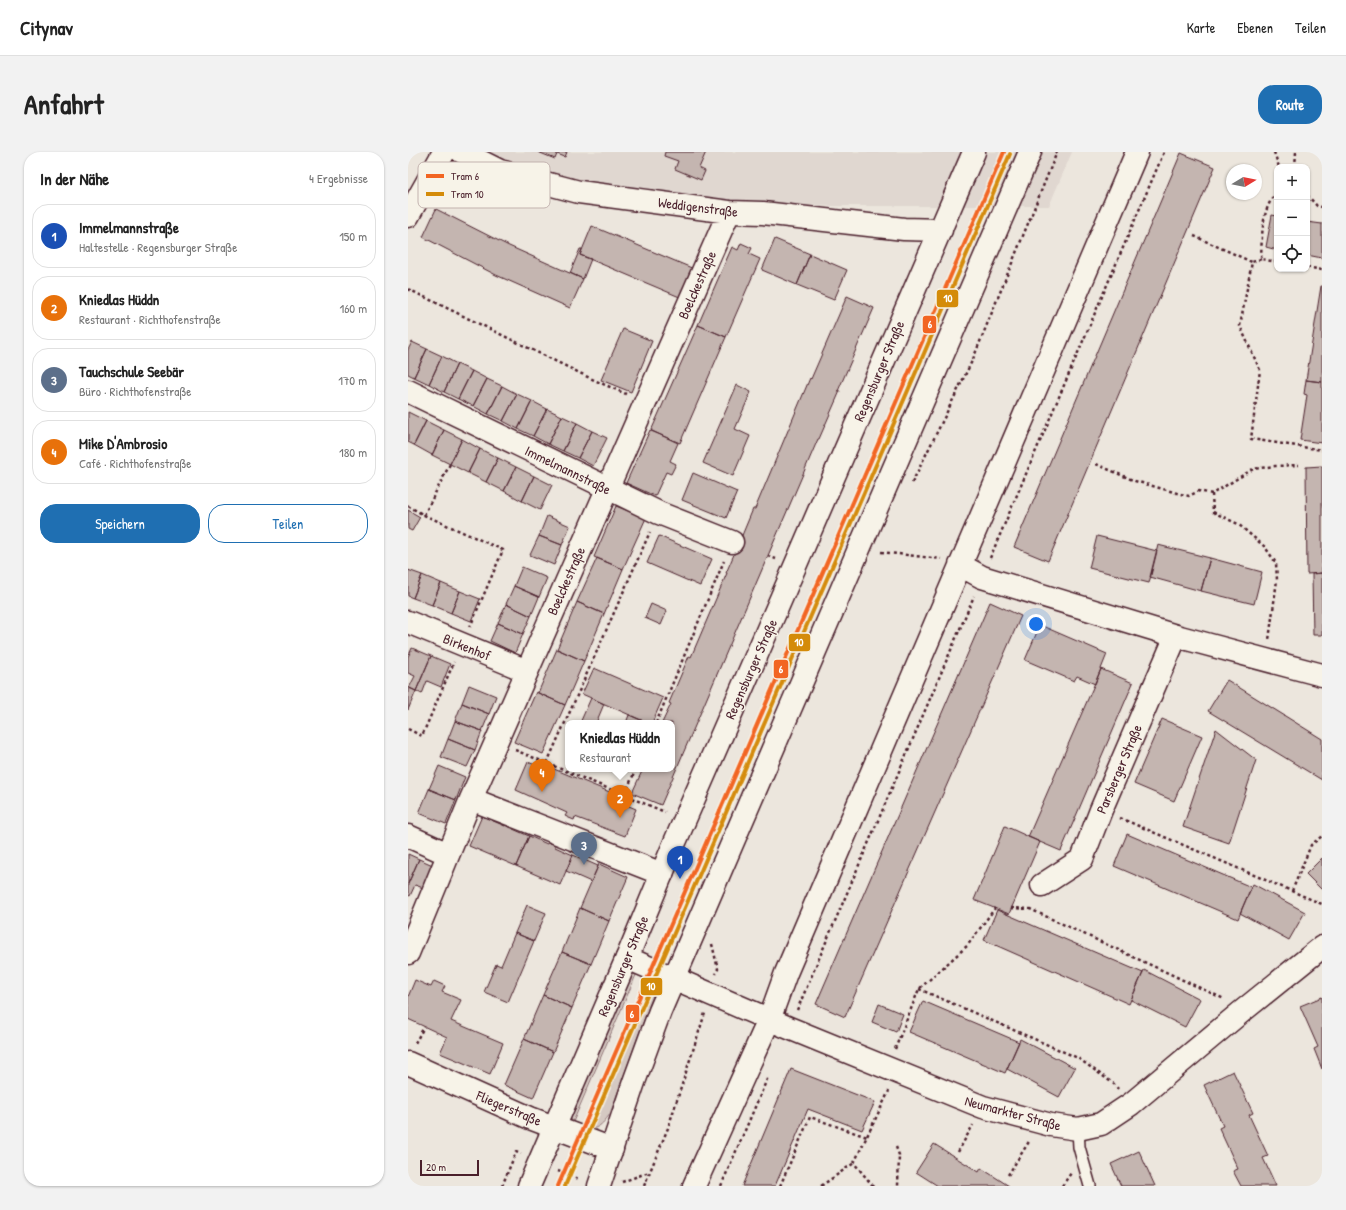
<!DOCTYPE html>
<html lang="de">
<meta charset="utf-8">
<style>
:root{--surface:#fff;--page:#f2f2f2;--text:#222;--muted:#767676;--line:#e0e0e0;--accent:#1f6fb2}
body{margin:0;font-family:"Patrick Hand",sans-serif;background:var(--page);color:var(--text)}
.controls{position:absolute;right:12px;top:12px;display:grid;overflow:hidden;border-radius:8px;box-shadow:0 1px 3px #0004}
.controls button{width:36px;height:36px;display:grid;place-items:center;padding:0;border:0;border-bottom:1px solid var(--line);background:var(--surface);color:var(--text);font:20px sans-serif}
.compass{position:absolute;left:818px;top:12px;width:36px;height:36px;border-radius:50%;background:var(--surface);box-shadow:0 1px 3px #0004;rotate:80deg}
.scale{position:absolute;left:12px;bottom:10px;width:59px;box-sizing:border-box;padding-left:4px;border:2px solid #4a1f2b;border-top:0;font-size:11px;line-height:14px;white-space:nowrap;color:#4a1f2b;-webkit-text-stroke:3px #f7f3e8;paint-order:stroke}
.you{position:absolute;left:628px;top:472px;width:14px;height:14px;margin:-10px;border:3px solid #fff;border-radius:50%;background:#1a73e8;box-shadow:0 0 0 6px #1a73e833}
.badge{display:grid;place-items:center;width:26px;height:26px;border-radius:50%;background:var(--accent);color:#fff;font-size:13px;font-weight:700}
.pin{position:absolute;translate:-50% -33px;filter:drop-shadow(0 1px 2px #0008)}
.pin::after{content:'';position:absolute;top:21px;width:14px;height:12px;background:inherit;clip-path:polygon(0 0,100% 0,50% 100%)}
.popup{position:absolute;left:157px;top:568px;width:110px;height:52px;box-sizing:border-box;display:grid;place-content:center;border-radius:8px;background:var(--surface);filter:drop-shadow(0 1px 3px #0005);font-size:13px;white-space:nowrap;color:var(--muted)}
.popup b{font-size:15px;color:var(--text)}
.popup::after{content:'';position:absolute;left:50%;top:100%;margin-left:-8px;border:8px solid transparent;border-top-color:var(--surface)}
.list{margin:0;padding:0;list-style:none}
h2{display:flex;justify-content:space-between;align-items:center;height:52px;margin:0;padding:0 16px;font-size:17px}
h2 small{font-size:13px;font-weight:400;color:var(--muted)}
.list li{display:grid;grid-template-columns:26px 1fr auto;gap:12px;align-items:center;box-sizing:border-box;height:64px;margin:0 8px 8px;padding:0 8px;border:1px solid var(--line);border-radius:16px}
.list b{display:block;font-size:15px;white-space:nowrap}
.list p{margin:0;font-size:13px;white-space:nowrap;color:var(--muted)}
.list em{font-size:13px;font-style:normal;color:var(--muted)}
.actions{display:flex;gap:8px;padding:12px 16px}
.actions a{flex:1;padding:9px 0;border:1px solid var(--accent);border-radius:16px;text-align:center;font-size:14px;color:var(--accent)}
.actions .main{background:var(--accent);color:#fff}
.icon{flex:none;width:22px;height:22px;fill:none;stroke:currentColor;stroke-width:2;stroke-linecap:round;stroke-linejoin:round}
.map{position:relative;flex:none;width:914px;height:1034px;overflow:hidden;border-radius:16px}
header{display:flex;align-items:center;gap:24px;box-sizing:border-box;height:56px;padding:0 20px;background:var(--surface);border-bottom:1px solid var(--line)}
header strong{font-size:19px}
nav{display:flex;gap:22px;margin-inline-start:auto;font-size:14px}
.intro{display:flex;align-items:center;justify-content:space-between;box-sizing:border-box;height:96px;padding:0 24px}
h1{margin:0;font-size:28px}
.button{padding:10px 18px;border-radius:16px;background:var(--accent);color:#fff;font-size:14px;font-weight:700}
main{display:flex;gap:24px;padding:0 24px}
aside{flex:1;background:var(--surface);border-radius:16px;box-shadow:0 1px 3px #0004}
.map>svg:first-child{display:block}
.built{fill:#e0d7d0}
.green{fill:#d5c9c2;stroke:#907476}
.building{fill:#c4b5b0;stroke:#4a1f2b}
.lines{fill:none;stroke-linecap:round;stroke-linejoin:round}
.lane-casing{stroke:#4a1f2b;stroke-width:14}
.street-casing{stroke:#4a1f2b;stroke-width:25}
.secondary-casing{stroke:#4a1f2b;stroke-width:25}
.path{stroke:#4a1f2b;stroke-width:2.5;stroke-dasharray:3 3;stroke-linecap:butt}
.lane{stroke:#f7f3e8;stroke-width:11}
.street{stroke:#f7f3e8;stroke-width:22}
.secondary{stroke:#f7f3e8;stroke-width:22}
.tram-1-casing{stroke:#f7f3e8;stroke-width:7}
.tram-2-casing{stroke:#f7f3e8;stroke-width:7}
.tram-1{stroke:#f26522;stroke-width:4}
.tram-2{stroke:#d48b09;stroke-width:4}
.labels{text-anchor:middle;stroke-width:3;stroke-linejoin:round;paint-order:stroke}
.street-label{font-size:14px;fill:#4a1f2b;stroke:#f7f3e8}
.key{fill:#f7f3e8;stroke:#c3b3af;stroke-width:1}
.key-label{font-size:11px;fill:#4a1f2b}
.line-badge{stroke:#f7f3e8;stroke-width:1.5}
.badge-label{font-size:11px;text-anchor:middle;font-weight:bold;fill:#fff}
</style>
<header>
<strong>Citynav</strong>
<nav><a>Karte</a><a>Ebenen</a><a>Teilen</a></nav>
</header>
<div class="intro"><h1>Anfahrt</h1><a class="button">Route</a></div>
<main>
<aside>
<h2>In der Nähe<small>4 Ergebnisse</small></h2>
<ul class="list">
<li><span class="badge" style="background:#1a4fb4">1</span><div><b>Immelmannstraße</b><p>Haltestelle · Regensburger Straße</p></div><em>150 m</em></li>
<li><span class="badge" style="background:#e8710a">2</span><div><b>Kniedlas Hüddn</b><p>Restaurant · Richthofenstraße</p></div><em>160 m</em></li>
<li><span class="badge" style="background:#5c6f8a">3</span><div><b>Tauchschule Seebär</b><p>Büro · Richthofenstraße</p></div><em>170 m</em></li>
<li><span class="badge" style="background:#e8710a">4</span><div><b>Mike D'Ambrosio</b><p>Café · Richthofenstraße</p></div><em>180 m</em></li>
</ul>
<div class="actions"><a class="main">Speichern</a><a>Teilen</a></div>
</aside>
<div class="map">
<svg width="914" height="1034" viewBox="0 0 914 1034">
<rect width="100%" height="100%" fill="#ece6dd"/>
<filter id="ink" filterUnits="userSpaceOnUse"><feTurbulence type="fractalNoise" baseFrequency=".025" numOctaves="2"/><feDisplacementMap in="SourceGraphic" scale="8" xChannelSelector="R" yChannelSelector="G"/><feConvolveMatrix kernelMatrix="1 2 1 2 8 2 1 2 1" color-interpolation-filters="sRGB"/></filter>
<g filter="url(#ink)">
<path class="built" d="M42 0H664L641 54H349L148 36Z"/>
<path class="green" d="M224 821 228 823 165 970 161 964Z
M242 829 247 832 248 835 202 962C196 970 189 980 178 975Z"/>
<path class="building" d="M130 0H159L157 5 149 2 147 7Z
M257 0H298L291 16 297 19 293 28 267 17 270 9 256 4Z
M773 1 807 15 640 409 606 395Z
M28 57 101 94 175 127 162 156 88 123 15 85Z
M864 63 869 64V98L858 95Z
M899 70 914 72V106L899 103Z
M184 74 286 117 274 146 172 103Z
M367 87 402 102 389 133 354 118Z
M333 91 344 96 341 102 352 107 318 185 290 173 324 95 330 98Z
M172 97H174L172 103 183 107 175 127 162 121Z
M402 102 439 118 426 148 389 133Z
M913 134H914V230L898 228Z
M439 144 466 156 430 239H432L411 287H410L253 653 224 641 235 617H264V571H254L263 552 261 551 281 504 283 505 319 421H318L330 393 345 357H347L402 226 403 227Z
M290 173 318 185 272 291 243 279Z
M215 177 244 189 223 240 193 228Z
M4 190 19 197 6 225 0 222V198Z
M19 197 34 204 21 232 6 225Z
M34 204 49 212 36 240 21 232Z
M49 212 64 219 50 247 36 240Z
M64 219 79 227 65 254 50 247Z
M79 227 94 234 80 262 65 254Z
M898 228 914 230V291L892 288 899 243 896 242Z
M329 233 343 240 327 277 342 284 325 324 295 311Z
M94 234 109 242 95 269 80 262Z
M109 242 124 249 110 277 95 269Z
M124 249 139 257 125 284 110 277Z
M139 257 154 264 140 292 125 284Z
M0 260 18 269 6 293 0 290Z
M154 264 169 271 155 299 140 292Z
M18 269 36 278 24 303 6 293Z
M169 271 184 279 170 306 155 299Z
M36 278 54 287 42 312 24 303Z
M242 278 270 291 262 309 268 312 263 322 258 320 247 344 218 331Z
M184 279 199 286 185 314 170 306Z
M54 287 72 297 60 321 42 312Z
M72 297 90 306 78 330 60 321Z
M90 306 108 315 96 339 78 330Z
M914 314V421L899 422 898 315Z
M108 315 126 324 114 349 96 339Z
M285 321 329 340 318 366 274 348Z
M126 324 144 333 132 358 114 349Z
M208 354 238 366 215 417 186 405Z
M0 358 12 365 4 379 0 377Z
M139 364 162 374 154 393 131 384Z
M131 384 154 393 146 413 122 403Z
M251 384 304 407 292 434 239 411Z
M689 384 749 399 741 431 681 416Z
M750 393 802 406 793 439 742 425Z
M189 406 215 417 196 462 169 450Z
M802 406 854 420 846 452 793 439Z
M114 415 139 426 131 445 106 434Z
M0 418 14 423 5 446 0 444Z
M914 421V483H905L904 422Z
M14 423 33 431 24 453 5 446Z
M33 431 52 439 43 461 24 453Z
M106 434 131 445 123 464 98 452Z
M52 439 72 447 63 469 43 461Z
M169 450 196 462 176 509 149 497Z
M582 450 613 464 437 865 408 852Z
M98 452 123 464 115 482 90 471Z
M243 452 259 459 253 473 237 466Z
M90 471 115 482 107 501 82 489Z
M632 473 699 502 687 532 669 524 666 529 617 508Z
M4 496 23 504 8 539 1 536 7 524 0 521V505Z
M149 497 176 509 157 553 130 541Z
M23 504 42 512 33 535 19 529 14 542 8 539Z
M186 516 255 546 244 571H240L174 542Z
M693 517 725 531 653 699 620 685Z
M819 528 914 587V628L800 559Z
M61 533 88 544 81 562 54 551Z
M0 535 8 539 0 558Z
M128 540 157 553 135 602 106 590Z
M183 546 196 552 188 571H172Z
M54 551 81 562 74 579 47 569Z
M221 563 235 569 234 571H218Z
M754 567 794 584 766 649 726 632Z
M47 569 74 579 67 598 40 587Z
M808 577 848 608 821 691 775 675Z
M40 587 67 598 59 615 33 605Z
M120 610 144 620 146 617 204 641 202 646 228 657 217 684 167 665 166 668 161 666 157 664 159 661 108 638Z
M31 614 57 625 48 648 21 637Z
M21 637 48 648 38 672 11 661Z
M74 664 97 674 98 672 105 675V677L121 684 108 714 61 694Z
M597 674 632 690 601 762 566 748Z
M719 682 843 735 830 767 706 714Z
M121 684 139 692 140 690 147 693V695L165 703 152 733 108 714Z
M0 702 11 707 0 732Z
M165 703 190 714 183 730 158 719Z
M914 706V738L898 722Z
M11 707 27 714 18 737 7 733 2 744 0 743V732Z
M191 712 220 725 201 769 172 756Z
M845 732 897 760 881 788 832 761Z
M119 753 138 761 126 789 107 781Z
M172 756 201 769 183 812 154 800Z
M589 758 735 821 721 852 576 788Z
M107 781 126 789 100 850 76 840 88 812 93 814Z
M154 800 183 812 164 856 135 843Z
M736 818 792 847 777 875 723 848Z
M7 828 23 835 26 829 37 834 34 840 53 848 43 869 95 891 82 922 32 901 39 885 0 867V845Z
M135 843 164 856 145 900 116 887Z
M914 845V917L906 897 910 895 892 854Z
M515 849 611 890 597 921 501 880Z
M471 852 495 862 488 880 464 870Z
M116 887 145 900 125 946 96 933Z
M612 887 667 916 651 945 599 917Z
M383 917 467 950 454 978 400 957 367 1034H334Z
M825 919 845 961 841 963 860 1004 855 1006 868 1034H833L825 1019 830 1017 811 976 815 974 796 933Z
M526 992 571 1020 573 1016 601 1034H530L508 1020Z
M731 999 747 1034H713L703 1012Z"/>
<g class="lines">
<g class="lane-casing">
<path id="lane" d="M670 977 671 995 682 1034"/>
</g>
<g class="street-casing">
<path id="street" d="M54 0 92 19 171 40 321 60 355 61 496 77 533 78
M0 64 36 0
M0 239 251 361 324 390
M552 413 574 425 768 484 914 523
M0 470 119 519
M63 647 254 722
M0 684 40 702
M634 733 674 707 693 658 768 484
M0 801 63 647 321 60
M219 806 381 876 575 955 643 973 670 977 693 972 723 952 832 861 914 795
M0 911 122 966 204 997
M286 1034 361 868 378 821 729 0"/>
</g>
<g class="secondary-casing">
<path id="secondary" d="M121 1034 219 806 267 690 353 493 566 0
M191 1034 226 930 252 859 622 0"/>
</g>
<path class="path" d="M866 0 871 15
M887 15 888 0
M869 40C853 57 854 85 853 107L869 110
M899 43 909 54 914 55
M786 84 844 110
M853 107 844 110 832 174 852 218 843 287 914 298
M899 115 914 118
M0 137 186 228 218 242
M688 312 727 329 769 341 781 344 791 339 804 342 845 317 867 314 891 313
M504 331 565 207 649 0
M804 342 805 360 830 372 857 395 868 411 869 428 861 488
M0 354 16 363 95 398 62 475
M16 363 42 312
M473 400 533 407
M360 404 368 407
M582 406 756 0
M248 571 316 409
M0 577 14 584 46 510
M107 598 257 660
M139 611 242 380
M217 642 228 617
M712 666 914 752
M884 739 903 693 914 684
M603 756 622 757 816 847
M304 792 310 817 308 822
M511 837 670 906 706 932 710 937
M389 858 566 444
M7 891 16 875
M487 897 511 837 559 794 587 756
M488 995 491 1003 490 1034
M550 1000 565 973
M150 1019 171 1027
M600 1023 622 988
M214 1030 241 1020
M94 1034 108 1000 113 1002
M236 1034 260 976 297 861
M313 1034 360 925
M372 1034 402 965 459 985
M413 1034 446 1011
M465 1034 446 1011 481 939
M654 1034 663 1021"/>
<use href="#lane" class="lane"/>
<use href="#street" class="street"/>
<use href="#secondary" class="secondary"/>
<g class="tram-1-casing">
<path id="tram-1" d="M150 1034 596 0"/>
</g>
<g class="tram-2-casing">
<path id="tram-2" d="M157 1034 602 2"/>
</g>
<use href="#tram-1" class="tram-1"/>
<use href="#tram-2" class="tram-2"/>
</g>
</g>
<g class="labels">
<g class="street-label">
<text transform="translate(290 55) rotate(7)" y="5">Weddigenstraße</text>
<text transform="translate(289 133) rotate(-66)" y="5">Boelckestraße</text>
<text transform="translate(471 219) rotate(-67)" y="5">Regensburger Straße</text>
<text transform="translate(160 318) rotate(26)" y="5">Immelmannstraße</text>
<text transform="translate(158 429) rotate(-66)" y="5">Boelckestraße</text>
<text transform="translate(59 495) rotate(22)" y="5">Birkenhof</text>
<text transform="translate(343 517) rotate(-66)" y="5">Regensburger Straße</text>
<text transform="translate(711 617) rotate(-67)" y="5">Parsberger Straße</text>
<text transform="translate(215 814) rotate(-67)" y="5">Regensburger Straße</text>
<text transform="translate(101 956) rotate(23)" y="5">Fliegerstraße</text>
<text transform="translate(605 961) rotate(15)" y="5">Neumarkter Straße</text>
</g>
</g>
<rect x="10" y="10" width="132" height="46" rx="6" class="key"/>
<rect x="18" y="22" width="18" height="4" fill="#f26522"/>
<rect x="18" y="40" width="18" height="4" fill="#d48b09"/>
<g class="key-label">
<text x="43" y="28">Tram 6</text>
<text x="43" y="46">Tram 10</text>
</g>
<g class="line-badge">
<rect x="528" y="137" width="23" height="19" rx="4" fill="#d48b09"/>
<rect x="514" y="163" width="15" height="19" rx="4" fill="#f26522"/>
<rect x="380" y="481" width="23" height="19" rx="4" fill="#d48b09"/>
<rect x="365" y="507" width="16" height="20" rx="4" fill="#f26522"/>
<rect x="232" y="825" width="23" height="19" rx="4" fill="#d48b09"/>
<rect x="217" y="852" width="15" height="19" rx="4" fill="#f26522"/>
</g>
<g class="badge-label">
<text x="540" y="150">10</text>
<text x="522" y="176">6</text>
<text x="391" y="494">10</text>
<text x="373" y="521">6</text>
<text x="243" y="838">10</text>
<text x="224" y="866">6</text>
</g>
</svg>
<div class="controls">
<button>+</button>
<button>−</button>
<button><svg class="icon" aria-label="locate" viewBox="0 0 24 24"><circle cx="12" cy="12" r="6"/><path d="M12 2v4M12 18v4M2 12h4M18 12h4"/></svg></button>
</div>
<svg class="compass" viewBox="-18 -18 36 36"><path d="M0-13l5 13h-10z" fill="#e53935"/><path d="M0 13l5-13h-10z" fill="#767676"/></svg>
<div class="scale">20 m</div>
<div class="you"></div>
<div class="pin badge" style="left:272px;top:727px;background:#1a4fb4">1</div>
<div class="pin badge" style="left:212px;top:666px;background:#e8710a">2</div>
<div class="popup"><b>Kniedlas Hüddn</b>Restaurant</div>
<div class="pin badge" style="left:176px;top:713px;background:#5c6f8a">3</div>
<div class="pin badge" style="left:134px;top:640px;background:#e8710a">4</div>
</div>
</main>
